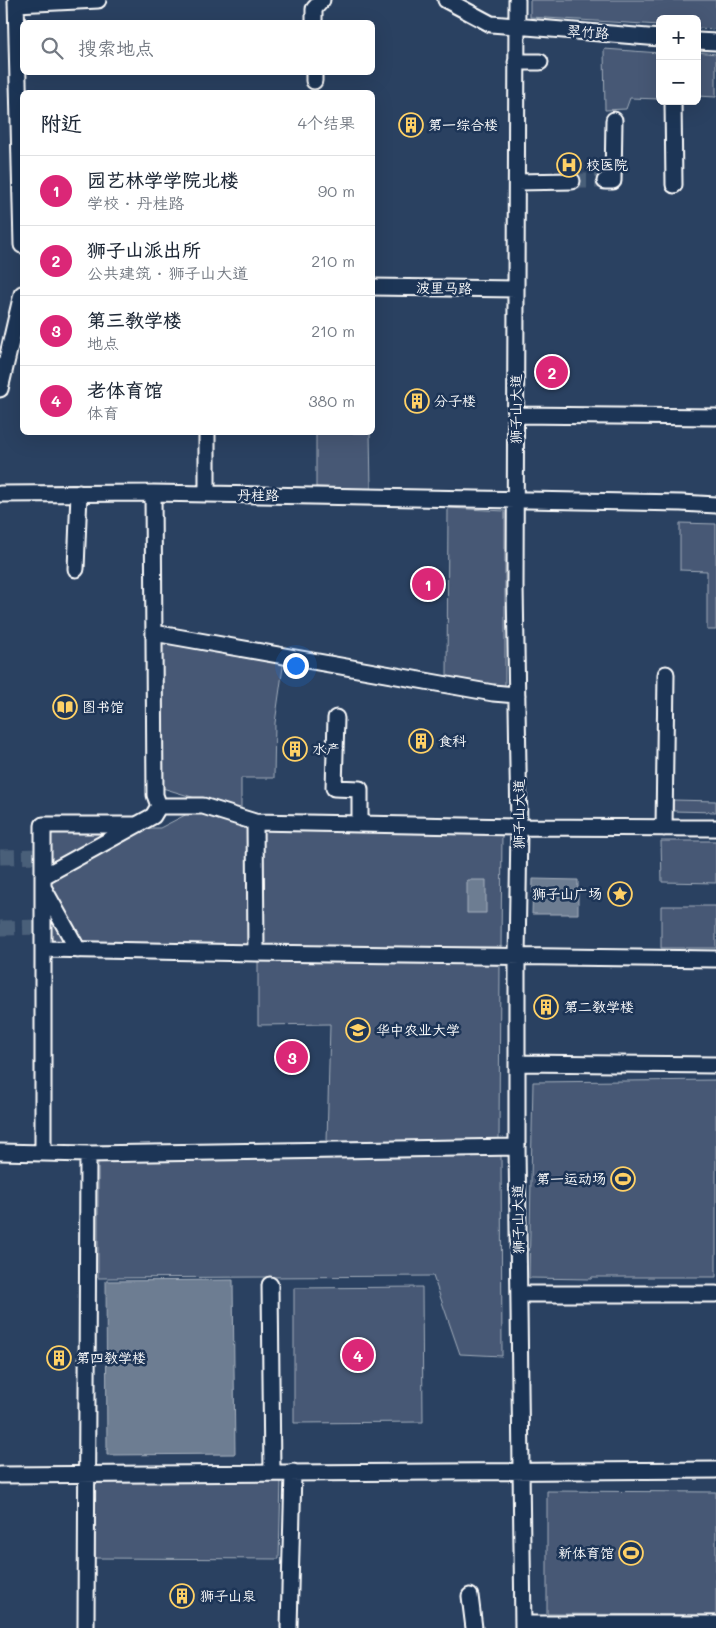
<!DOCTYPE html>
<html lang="zh">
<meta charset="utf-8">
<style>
:root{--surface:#fff;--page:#f2f2f3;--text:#1f2937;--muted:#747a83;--line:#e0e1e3;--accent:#db2777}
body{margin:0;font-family:Mali,"LXGW WenKai TC",sans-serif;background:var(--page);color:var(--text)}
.controls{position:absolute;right:15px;top:15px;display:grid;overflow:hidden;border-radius:8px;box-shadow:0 5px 20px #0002}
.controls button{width:45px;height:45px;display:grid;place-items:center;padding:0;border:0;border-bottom:1px solid var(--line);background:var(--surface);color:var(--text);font:25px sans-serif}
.you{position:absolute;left:295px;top:665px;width:18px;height:18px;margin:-12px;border:4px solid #fff;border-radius:50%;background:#1a73e8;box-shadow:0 0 0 8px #1a73e833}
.badge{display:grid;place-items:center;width:32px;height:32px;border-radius:50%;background:var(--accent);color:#fff;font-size:16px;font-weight:700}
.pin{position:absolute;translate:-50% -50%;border:2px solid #fff;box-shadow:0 1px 5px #0006}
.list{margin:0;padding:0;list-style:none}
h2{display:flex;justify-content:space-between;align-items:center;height:65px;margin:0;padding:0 20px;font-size:21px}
h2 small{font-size:16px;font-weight:400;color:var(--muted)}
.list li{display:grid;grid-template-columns:32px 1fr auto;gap:15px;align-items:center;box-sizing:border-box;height:70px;padding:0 20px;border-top:1px solid var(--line)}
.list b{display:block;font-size:19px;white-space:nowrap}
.list p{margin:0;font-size:16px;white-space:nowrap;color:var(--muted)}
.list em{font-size:16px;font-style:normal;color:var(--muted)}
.icon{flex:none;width:28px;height:28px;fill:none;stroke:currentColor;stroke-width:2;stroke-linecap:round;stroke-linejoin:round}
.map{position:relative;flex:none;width:716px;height:1628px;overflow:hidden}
.search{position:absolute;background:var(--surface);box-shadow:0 5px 20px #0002;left:20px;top:20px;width:355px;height:55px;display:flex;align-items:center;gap:12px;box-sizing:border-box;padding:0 18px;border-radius:8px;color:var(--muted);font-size:19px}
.panel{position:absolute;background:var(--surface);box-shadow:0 5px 20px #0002;left:20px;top:90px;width:355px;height:345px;border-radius:8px}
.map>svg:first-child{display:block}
.green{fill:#465975;stroke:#a2acba}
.water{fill:#6d7d92;stroke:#a7b1be}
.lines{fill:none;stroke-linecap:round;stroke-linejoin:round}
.minor-tunnel{stroke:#4a5e79;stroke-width:15;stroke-dasharray:15 8;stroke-linecap:butt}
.minor-casing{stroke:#fff;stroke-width:19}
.minor{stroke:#1d3557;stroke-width:15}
.labels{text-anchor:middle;stroke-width:5;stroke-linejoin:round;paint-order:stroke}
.street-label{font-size:14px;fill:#fff;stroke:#1d3557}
.poi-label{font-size:14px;fill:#fff;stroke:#1d3557;text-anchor:start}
</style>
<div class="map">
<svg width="716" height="1628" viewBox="0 0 716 1628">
<rect width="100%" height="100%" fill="#2a4161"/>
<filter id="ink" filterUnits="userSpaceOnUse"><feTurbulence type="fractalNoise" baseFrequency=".02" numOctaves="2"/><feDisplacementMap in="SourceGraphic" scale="10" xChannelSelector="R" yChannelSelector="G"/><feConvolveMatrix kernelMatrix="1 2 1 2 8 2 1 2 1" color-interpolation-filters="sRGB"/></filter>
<g filter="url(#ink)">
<path class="green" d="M530 0H716V29L697 28V19H660V25L530 17Z
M604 49 660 53V99L630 98 626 109 605 110Z
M697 52 716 54V97L697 96Z
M316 433H370L371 489 316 487Z
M448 508 505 511V689L447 679Z
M680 523 716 524V630H707V571L680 570Z
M158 639 284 660 275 723 274 778H241V812L156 786Z
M673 800 716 801V812L673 811Z
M195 810 248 828 502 832 501 947 249 948 49 944 48 829 160 828Z
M661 841H716V883L662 882Z
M661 906H716V948H661Z
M258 960 500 963 499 1139 327 1142 330 1024 258 1025Z
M716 1080V1277H592L591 1279 529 1278 533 1082Z
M501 1155 502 1356 460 1354 433 1276 98 1278V1157Z
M422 1287 423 1422 294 1423V1288Z
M104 1478 281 1479 279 1559 95 1558V1485Z
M547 1491 716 1492V1615L547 1614Z"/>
<path class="water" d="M533 879 578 880V914H532Z
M467 880H486V913H467Z
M233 1280 235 1454 107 1455 106 1281Z"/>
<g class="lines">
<path class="minor-tunnel" d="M572 181H605
M0 857 43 856
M0 928 43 927"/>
<g class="minor-casing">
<path id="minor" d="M16 0 22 245
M446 0 491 24 660 38
M517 0 515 587 519 827 517 957V1147L523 1628
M16 4 98 0
M314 22V9L322 0
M697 41 716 42
M516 62H540
M314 72V81
M673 101 674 185
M605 181H613L614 120
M517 182 572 181
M372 287 516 289
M0 389 22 294
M516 415 716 417
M0 494 153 493 681 503 716 505
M207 494V432
M76 569 79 493
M154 633 493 693 517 695
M336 718 334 788 360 789V824
M159 806H203L255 822 519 827 716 828
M255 822 256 953
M664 828 666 674
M44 876 153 816 159 806 155 795 153 493
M44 889 78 950
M44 949 256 953 716 959
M518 1063 716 1065
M0 1152 88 1154 517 1147
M43 1152V825H134
M270 1285 272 1472
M519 1294H716
M0 1475 716 1470
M470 1596 474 1628
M523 1624H716
M86 1628 88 1154
M289 1628 293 1472"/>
</g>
<use href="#minor" class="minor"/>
</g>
</g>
<defs>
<g id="building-ring" transform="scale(1.25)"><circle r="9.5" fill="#1d3557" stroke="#ffd166" stroke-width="1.5"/><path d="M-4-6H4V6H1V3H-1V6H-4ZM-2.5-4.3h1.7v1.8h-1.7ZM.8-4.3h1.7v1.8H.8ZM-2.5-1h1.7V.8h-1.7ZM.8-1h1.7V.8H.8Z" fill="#ffd166"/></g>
<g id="hospital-ring" transform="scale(1.25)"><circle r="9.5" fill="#1d3557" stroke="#ffd166" stroke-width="1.5"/><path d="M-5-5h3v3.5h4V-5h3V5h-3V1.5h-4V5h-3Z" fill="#ffd166"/></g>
<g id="library-ring" transform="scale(1.25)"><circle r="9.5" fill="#1d3557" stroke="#ffd166" stroke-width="1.5"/><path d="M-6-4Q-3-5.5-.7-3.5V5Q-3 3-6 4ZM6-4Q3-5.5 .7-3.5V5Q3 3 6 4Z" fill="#ffd166"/></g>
<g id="sight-ring" transform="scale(1.25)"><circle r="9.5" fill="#1d3557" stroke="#ffd166" stroke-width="1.5"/><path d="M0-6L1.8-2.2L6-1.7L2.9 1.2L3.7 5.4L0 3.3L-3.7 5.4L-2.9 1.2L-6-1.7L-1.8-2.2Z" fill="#ffd166"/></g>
<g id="university-ring" transform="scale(1.25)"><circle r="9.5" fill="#1d3557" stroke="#ffd166" stroke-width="1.5"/><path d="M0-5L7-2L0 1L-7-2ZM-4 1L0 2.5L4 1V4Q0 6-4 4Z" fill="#ffd166"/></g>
<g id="stadium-ring" transform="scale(1.25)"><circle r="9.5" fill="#1d3557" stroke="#ffd166" stroke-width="1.5"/><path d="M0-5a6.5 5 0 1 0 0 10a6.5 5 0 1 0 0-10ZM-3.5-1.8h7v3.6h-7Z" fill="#ffd166"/></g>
</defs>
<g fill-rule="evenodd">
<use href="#building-ring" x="411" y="125"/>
<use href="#hospital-ring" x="569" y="165"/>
<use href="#building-ring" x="417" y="401"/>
<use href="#library-ring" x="65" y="707"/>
<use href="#building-ring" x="421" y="741"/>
<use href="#building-ring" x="295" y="749"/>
<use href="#sight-ring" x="620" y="894"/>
<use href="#building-ring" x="546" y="1007"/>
<use href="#university-ring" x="358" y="1030"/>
<use href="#stadium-ring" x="623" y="1179"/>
<use href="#building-ring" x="59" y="1358"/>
<use href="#stadium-ring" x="631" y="1553"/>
<use href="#building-ring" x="182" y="1596"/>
</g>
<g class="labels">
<g class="street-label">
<text transform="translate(588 32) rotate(4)" y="5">翠竹路</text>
<text transform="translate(444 288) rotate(1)" y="5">波里马路</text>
<text transform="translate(516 409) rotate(-90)" y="5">狮子山大道</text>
<text transform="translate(258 495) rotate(1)" y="5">丹桂路</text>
<text transform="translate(519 814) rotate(-90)" y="5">狮子山大道</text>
<text transform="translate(518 1219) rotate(-91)" y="5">狮子山大道</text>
</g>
<g class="poi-label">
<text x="428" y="130">第一综合楼</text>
<text x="586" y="170">校医院</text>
<text x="434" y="406">分子楼</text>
<text x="82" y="712">图书馆</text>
<text x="438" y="746">食科</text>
<text x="312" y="754">水产</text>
<text x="602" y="899" text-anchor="end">狮子山广场</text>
<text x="564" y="1012">第二教学楼</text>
<text x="376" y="1035">华中农业大学</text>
<text x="606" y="1184" text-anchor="end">第一运动场</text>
<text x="76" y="1363">第四教学楼</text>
<text x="614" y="1558" text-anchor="end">新体育馆</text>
<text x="200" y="1601">狮子山泉</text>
</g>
</g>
</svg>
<div class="controls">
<button>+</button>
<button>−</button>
</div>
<div class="you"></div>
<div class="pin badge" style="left:428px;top:584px">1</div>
<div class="pin badge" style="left:552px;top:372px">2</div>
<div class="pin badge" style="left:292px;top:1057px">3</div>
<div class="pin badge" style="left:358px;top:1355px">4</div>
<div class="search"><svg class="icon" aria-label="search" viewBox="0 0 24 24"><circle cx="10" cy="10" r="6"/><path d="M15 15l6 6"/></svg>搜索地点</div>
<section class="panel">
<h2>附近<small>4个结果</small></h2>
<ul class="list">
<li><span class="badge">1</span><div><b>园艺林学学院北楼</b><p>学校 · 丹桂路</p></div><em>90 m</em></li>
<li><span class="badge">2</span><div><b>狮子山派出所</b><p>公共建筑 · 狮子山大道</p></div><em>210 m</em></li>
<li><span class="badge">3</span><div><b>第三教学楼</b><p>地点</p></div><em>210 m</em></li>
<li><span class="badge">4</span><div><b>老体育馆</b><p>体育</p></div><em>380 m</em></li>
</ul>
</section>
</div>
